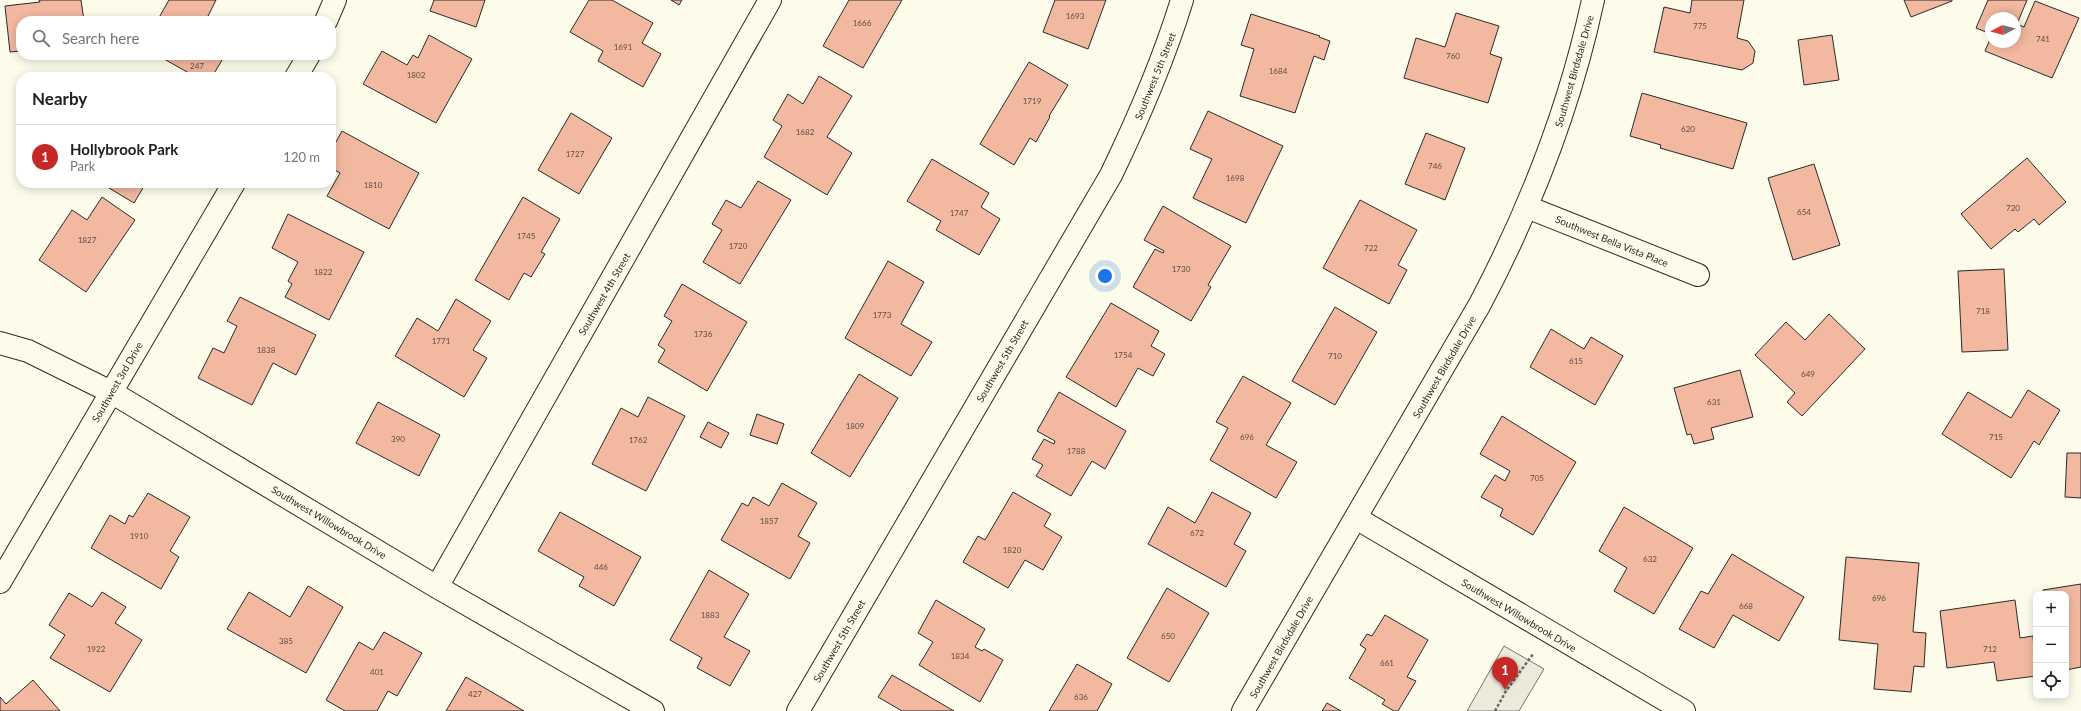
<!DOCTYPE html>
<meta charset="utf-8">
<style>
:root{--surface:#fff;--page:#f2f2f2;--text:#202124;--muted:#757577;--line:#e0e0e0;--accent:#c62828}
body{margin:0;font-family:Lato,sans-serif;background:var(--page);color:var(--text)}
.controls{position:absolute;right:12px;bottom:12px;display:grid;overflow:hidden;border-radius:8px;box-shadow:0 2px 10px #0003}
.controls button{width:36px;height:36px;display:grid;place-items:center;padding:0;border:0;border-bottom:1px solid var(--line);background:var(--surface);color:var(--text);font:20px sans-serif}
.compass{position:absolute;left:1985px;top:12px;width:36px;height:36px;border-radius:50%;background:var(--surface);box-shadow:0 2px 10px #0003;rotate:263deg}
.you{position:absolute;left:1105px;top:276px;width:14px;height:14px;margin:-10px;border:3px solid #fff;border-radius:50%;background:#1a73e8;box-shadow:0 0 0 6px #1a73e833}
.badge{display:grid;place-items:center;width:26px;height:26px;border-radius:50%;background:var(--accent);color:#fff;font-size:13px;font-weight:700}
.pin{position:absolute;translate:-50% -33px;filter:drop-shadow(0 1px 2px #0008)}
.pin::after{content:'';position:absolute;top:21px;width:14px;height:12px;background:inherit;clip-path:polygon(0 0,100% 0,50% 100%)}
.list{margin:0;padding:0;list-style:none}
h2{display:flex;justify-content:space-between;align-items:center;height:52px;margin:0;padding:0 16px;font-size:17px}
h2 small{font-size:13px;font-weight:400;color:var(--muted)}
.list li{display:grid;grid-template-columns:26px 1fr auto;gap:12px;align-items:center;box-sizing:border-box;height:64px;padding:0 16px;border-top:1px solid var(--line)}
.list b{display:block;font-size:15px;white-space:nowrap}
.list p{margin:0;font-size:13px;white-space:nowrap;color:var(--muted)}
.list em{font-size:13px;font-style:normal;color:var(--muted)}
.icon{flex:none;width:22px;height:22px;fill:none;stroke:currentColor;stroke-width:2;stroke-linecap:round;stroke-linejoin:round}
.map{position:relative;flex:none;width:2081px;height:711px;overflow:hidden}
.search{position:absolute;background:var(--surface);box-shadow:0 2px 10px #0003;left:16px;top:16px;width:320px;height:44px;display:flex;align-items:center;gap:10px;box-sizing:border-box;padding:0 14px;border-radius:16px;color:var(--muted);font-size:15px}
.panel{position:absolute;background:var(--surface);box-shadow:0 2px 10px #0003;left:16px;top:72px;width:320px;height:116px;border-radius:16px}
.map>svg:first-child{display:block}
.green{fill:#ecebdb;stroke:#74746e}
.building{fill:#f2b8a0;stroke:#2b2b2b}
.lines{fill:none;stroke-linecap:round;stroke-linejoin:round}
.minor-casing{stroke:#2b2b2b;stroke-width:24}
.tertiary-casing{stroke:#2b2b2b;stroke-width:24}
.path{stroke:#6a6964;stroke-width:2.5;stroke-dasharray:3 2;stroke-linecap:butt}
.minor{stroke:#fdfbea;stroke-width:22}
.tertiary{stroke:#fdfbea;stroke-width:22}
.labels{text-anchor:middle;stroke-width:3;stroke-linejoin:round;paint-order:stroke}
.number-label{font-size:8px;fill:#5d4e48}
.street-label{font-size:10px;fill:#2b2b2b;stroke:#fdfbea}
</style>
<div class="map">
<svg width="2081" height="711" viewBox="0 0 2081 711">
<rect width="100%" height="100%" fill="#fdfbea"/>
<path class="green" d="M1504 646 1544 669 1519 711H1467Z"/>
<path class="building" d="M39 0H81L84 21H21V51L10 52 5 6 40 2Z
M169 0H216L208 16 217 21H157Z
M434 0H485L476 27 430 11Z
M589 0H612L653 23 642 43 661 54 643 87 598 61 603 51 570 32Z
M671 0H682L679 5Z
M849 0H902L863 68 823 46Z
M1055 0H1106L1088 49 1043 32Z
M1692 0H1744L1737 38 1748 41 1755 51 1753 63 1742 70 1654 52 1664 7 1690 13Z
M1904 0H1952V1L1911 17Z
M1988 0H2027L2017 24 2024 27 2035 1 2079 18 2052 78 1985 51 1991 37V42H2015V18H1991V34L1976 28Z
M1456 13 1499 26 1490 54 1502 58 1488 103 1404 78 1416 38 1445 47Z
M1251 14 1320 36 1319 37 1330 41 1324 60 1314 56 1295 113 1240 96 1254 49 1241 45Z
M429 35 472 59 436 123 363 84 382 51 407 65 413 55 418 58Z
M1832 35 1839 80 1804 85 1798 40Z
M157 55H225L212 77H196Z
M1029 62 1068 85 1049 116 1050 117 1036 142 1030 138 1014 165 980 144Z
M819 76 852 96 827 137 852 153 827 195 764 157 782 126 773 120 788 94 803 104Z
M1642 93 1747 123 1733 169 1660 148 1661 145 1630 136Z
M1208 111 1283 146 1246 223 1193 198 1212 159 1190 149Z
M571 113 612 138 579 194 538 170Z
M342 131 419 173 389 229 327 196 340 173 331 168V151Z
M1426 133 1465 148 1445 200 1405 184Z
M2027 158 2066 202 2039 225 2034 219 2018 232 2015 229 1991 249 1961 214Z
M932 159 989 193 981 207 1000 219 979 255 936 230 941 221 907 201Z
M1814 164 1840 245 1793 260 1768 178Z
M758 181 791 200 740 284 703 262 722 230 712 224 726 200 741 208Z
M96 183H146L134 203 104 185 103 187Z
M102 197 135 220 86 292 39 260 72 210 87 220Z
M523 197 560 219 541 252 545 254 531 277 524 273 509 300 475 280Z
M1360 200 1417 230 1398 265 1407 270 1389 304 1323 268Z
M1163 206 1231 246 1208 285 1211 287 1191 321 1133 287 1155 249 1163 253 1164 251 1144 240Z
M288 214 364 252 329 320 285 297 292 284 288 281 298 262 272 248Z
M888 261 924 282 901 324 932 342 911 376 845 338Z
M2004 269 2008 350 1962 352 1958 271Z
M682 284 747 322 707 391 658 362 665 350 658 345 672 321 664 316Z
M240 297 316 335 296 375 273 363 252 405 198 378 213 348 224 353 237 326 227 321Z
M456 299 491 321 473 350 487 358 464 397 395 356 417 318 438 331Z
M1111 303 1159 331 1151 346 1165 354 1153 376 1138 368 1116 407 1066 377Z
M1335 307 1377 332 1335 405 1292 381Z
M1829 314 1865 349 1802 416 1787 402 1795 393 1755 355 1786 322 1805 340Z
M1551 329 1584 349 1591 337 1623 356 1595 405 1530 367Z
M1740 370 1753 417 1711 428 1714 439 1694 444 1691 434 1687 435 1674 388Z
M859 374 898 398 850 477 811 453Z
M1243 376 1291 403 1266 445 1297 462 1276 498 1210 460 1228 428 1216 422Z
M2028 390 2060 410 2039 445 2034 441 2011 478 1942 434 1968 392 2011 418Z
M1059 392 1126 431 1105 469 1092 461 1071 496 1036 476 1043 465 1032 459 1044 439 1054 444 1055 441 1037 431Z
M648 397 685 416 646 491 592 464 621 408 638 417Z
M378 402 440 435 419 476 356 443Z
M757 414 784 424 777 444 750 435Z
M1502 416 1576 462 1533 535 1500 516 1503 509 1481 497 1495 475 1505 481 1510 471 1480 454Z
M708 422 729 433 721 448 700 437Z
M2067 453H2081V498L2065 497Z
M782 483 817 503 798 536 810 543 790 579 721 540 742 503 748 506 753 497 769 506Z
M1013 492 1051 514 1044 526 1062 537 1043 570 1025 560 1008 588 963 562 978 536 985 540Z
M1212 492 1251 513 1234 544 1246 551 1226 587 1148 544 1168 507 1195 523Z
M148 493 190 517 170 551 179 557 161 589 91 548 110 515 125 524 129 515 133 517Z
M1624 507 1693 548 1654 614 1614 591 1627 568 1599 551Z
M560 512 641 557 614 606 579 586 584 577 538 551Z
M1732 554 1804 597 1779 641 1733 615 1714 648 1679 629 1701 591 1708 594Z
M1846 557 1919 563 1913 632 1926 633 1924 667 1914 666 1911 692 1874 689 1878 644 1839 640Z
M709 570 749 594 724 637 750 651 730 686 697 668 702 658 670 640Z
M2081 584V667L2066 670V594H2044L2043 590Z
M308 586 343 607 306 673 227 629 249 592 290 617Z
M1167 588 1209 613 1169 682 1127 658Z
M102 592 126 607 115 623 142 640 110 692 50 658 65 635 49 625 69 593 92 607Z
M936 600 985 629 975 647 982 651 984 649 1003 660 980 702 919 665 933 642 918 633Z
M2015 600 2020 638 2033 636 2036 676 1997 681 1994 662 1947 668 1940 611Z
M1385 615 1428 640 1407 677 1416 681 1398 711H1394L1382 704 1385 700 1349 678 1366 649 1360 645 1367 634 1372 636Z
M384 632 422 653 397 696 388 691 377 711H345L326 700 359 642 373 650Z
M1077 664 1112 684 1097 711H1049Z
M892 675 954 711H902L878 697Z
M466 677 524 711H446Z
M33 680 60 711H0V697L6 704Z
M1327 703 1341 711H1322Z"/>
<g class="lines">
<g class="minor-casing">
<path id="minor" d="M326 21 335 0
M296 77 309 55
M1527 207 1698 275
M0 343 28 351 111 392 437 587 653 711
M1356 518 1684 711
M0 582 234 183
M437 587 770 0
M798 711 1111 175C1139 117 1163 62 1182 0"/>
</g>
<g class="tertiary-casing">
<path id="tertiary" d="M1243 711 1480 304C1531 207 1570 107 1593 0"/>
</g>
<path class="path" d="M1495 711 1506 691 1533 654"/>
<use href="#minor" class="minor"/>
<use href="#tertiary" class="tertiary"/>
</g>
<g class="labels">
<g class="number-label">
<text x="1075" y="19">1693</text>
<text x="862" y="26">1666</text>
<text x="1700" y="29">775</text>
<text x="2043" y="42">741</text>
<text x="623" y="50">1691</text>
<text x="1453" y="59">760</text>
<text x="197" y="69">247</text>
<text x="1278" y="74">1684</text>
<text x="416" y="78">1802</text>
<text x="1032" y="104">1719</text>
<text x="1688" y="132">620</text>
<text x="805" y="135">1682</text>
<text x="575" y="157">1727</text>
<text x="1435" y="169">746</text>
<text x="1235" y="181">1698</text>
<text x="373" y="188">1810</text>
<text x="2013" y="211">720</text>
<text x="1804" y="215">654</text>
<text x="959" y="216">1747</text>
<text x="526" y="239">1745</text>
<text x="87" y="243">1827</text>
<text x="738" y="249">1720</text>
<text x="1371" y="251">722</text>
<text x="1181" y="272">1730</text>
<text x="323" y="275">1822</text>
<text x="1983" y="314">718</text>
<text x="882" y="318">1773</text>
<text x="703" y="337">1736</text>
<text x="441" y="344">1771</text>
<text x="266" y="353">1838</text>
<text x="1123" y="358">1754</text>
<text x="1335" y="359">710</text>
<text x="1576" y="364">615</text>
<text x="1808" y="377">649</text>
<text x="1714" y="405">631</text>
<text x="855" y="429">1809</text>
<text x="1247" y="440">696</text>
<text x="1996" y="440">715</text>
<text x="398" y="442">390</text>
<text x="638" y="443">1762</text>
<text x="1076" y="454">1788</text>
<text x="1537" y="481">705</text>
<text x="769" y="524">1857</text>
<text x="1197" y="536">672</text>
<text x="139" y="539">1910</text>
<text x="1012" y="553">1820</text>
<text x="1650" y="562">632</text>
<text x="601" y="570">446</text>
<text x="1879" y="601">696</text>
<text x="1746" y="609">668</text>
<text x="710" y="618">1883</text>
<text x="1168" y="639">650</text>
<text x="286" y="644">385</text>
<text x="96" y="652">1922</text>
<text x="1990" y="652">712</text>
<text x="960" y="659">1834</text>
<text x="1387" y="666">661</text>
<text x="377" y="675">401</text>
<text x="475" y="697">427</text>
<text x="1081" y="700">636</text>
</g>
<g class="street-label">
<text transform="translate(1574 71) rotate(-74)" y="4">Southwest Birdsdale Drive</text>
<text transform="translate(1155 76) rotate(-68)" y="4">Southwest 5th Street</text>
<text transform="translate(1612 241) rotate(22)" y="4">Southwest Bella Vista Place</text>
<text transform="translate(604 294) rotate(-60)" y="4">Southwest 4th Street</text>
<text transform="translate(1002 361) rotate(-60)" y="4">Southwest 5th Street</text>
<text transform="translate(1444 367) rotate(-60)" y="4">Southwest Birdsdale Drive</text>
<text transform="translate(117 382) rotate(-60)" y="4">Southwest 3rd Drive</text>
<text transform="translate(329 522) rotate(31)" y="4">Southwest Willowbrook Drive</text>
<text transform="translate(1519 615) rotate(31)" y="4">Southwest Willowbrook Drive</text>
<text transform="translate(839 641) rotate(-60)" y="4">Southwest 5th Street</text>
<text transform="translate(1281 647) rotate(-60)" y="4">Southwest Birdsdale Drive</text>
</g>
</g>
</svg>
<div class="controls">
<button>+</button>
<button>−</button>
<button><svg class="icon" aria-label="locate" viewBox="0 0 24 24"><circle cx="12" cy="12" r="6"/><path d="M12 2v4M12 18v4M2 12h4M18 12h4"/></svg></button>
</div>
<svg class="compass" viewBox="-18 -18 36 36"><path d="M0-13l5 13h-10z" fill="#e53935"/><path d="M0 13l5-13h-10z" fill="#757577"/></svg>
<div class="you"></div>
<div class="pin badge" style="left:1505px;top:690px">1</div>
<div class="search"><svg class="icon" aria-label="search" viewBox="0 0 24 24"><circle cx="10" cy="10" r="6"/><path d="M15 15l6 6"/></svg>Search here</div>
<section class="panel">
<h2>Nearby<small></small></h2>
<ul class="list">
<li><span class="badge">1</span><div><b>Hollybrook Park</b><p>Park</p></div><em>120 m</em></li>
</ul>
</section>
</div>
